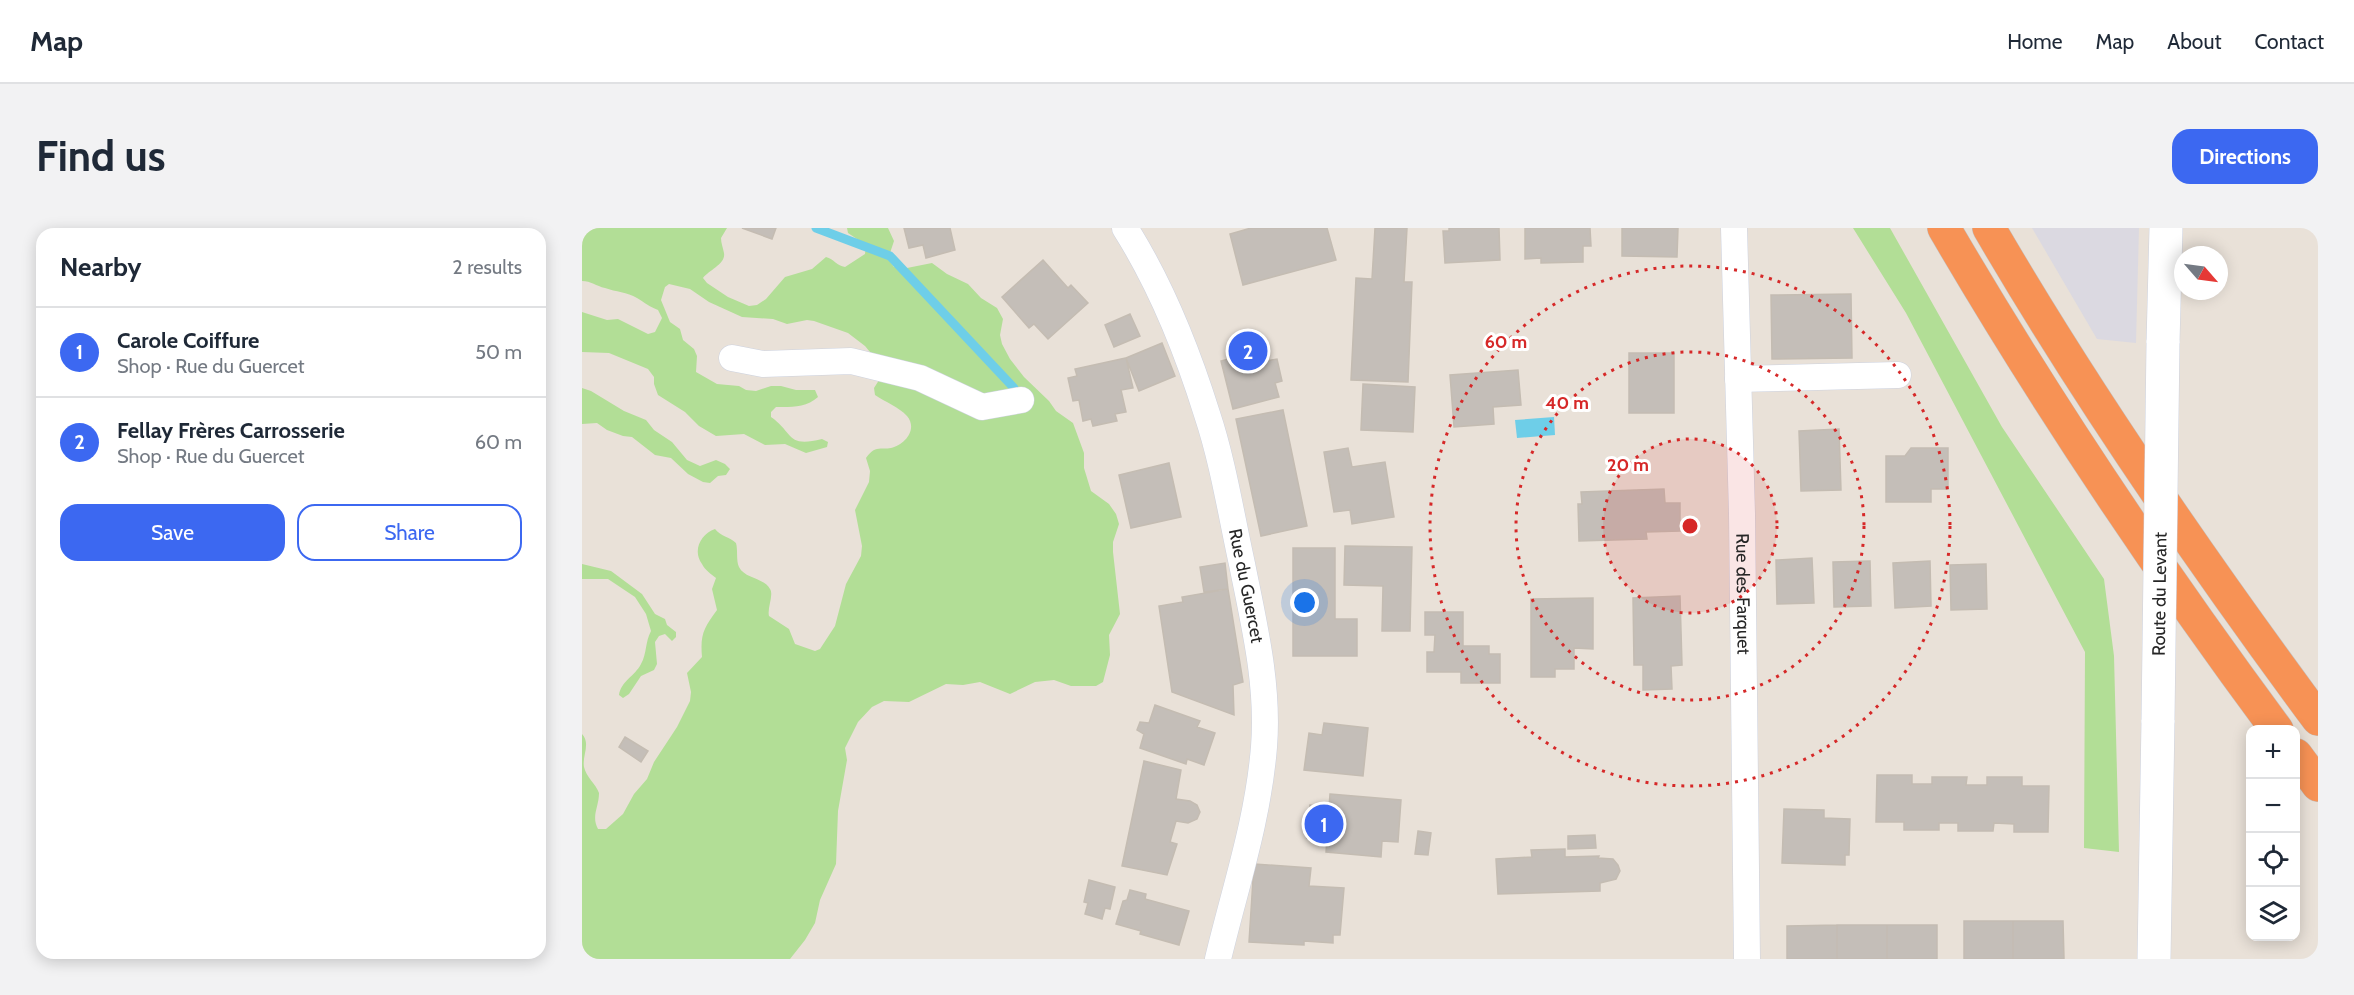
<!DOCTYPE html>
<meta charset="utf-8">
<style>
:root{--surface:#fff;--page:#f2f2f3;--text:#1f2937;--muted:#747a83;--line:#e0e1e3;--accent:#3c68f1}
body{margin:0;font-family:Cabin,sans-serif;background:var(--page);color:var(--text)}
.controls{position:absolute;right:18px;bottom:18px;display:grid;overflow:hidden;border-radius:12px;box-shadow:0 3px 15px #0003}
.controls button{width:54px;height:54px;display:grid;place-items:center;padding:0;border:0;border-bottom:2px solid var(--line);background:var(--surface);color:var(--text);font:30px sans-serif}
.compass{position:absolute;left:1592px;top:18px;width:54px;height:54px;border-radius:50%;background:var(--surface);box-shadow:0 3px 15px #0003;rotate:118deg}
.you{position:absolute;left:723px;top:375px;width:21px;height:21px;margin:-15px;border:4px solid #fff;border-radius:50%;background:#1a73e8;box-shadow:0 0 0 9px #1a73e833}
.badge{display:grid;place-items:center;width:39px;height:39px;border-radius:50%;background:var(--accent);color:#fff;font-size:20px;font-weight:700}
.pin{position:absolute;translate:-50% -50%;border:3px solid #fff;box-shadow:0 2px 6px #0006}
.list{margin:0;padding:0;list-style:none}
h2{display:flex;justify-content:space-between;align-items:center;height:78px;margin:0;padding:0 24px;font-size:26px}
h2 small{font-size:20px;font-weight:400;color:var(--muted)}
.list li{display:grid;grid-template-columns:39px 1fr auto;gap:18px;align-items:center;box-sizing:border-box;height:90px;padding:0 24px;border-top:2px solid var(--line)}
.list b{display:block;font-size:22px;white-space:nowrap}
.list p{margin:0;font-size:20px;white-space:nowrap;color:var(--muted)}
.list em{font-size:20px;font-style:normal;color:var(--muted)}
.actions{display:flex;gap:12px;padding:18px 24px}
.actions a{flex:1;padding:14px 0;border:2px solid var(--accent);border-radius:18px;text-align:center;font-size:21px;color:var(--accent)}
.actions .main{background:var(--accent);color:#fff}
.icon{flex:none;width:33px;height:33px;fill:none;stroke:currentColor;stroke-width:2;stroke-linecap:round;stroke-linejoin:round}
.map{position:relative;flex:none;width:1736px;height:731px;overflow:hidden;border-radius:18px}
header{display:flex;align-items:center;gap:36px;box-sizing:border-box;height:84px;padding:0 30px;background:var(--surface);border-bottom:2px solid var(--line)}
header strong{font-size:28px}
nav{display:flex;gap:33px;margin-inline-start:auto;font-size:21px}
.intro{display:flex;align-items:center;justify-content:space-between;box-sizing:border-box;height:144px;padding:0 36px}
h1{margin:0;font-size:42px}
.button{padding:15px 27px;border-radius:18px;background:var(--accent);color:#fff;font-size:21px;font-weight:700}
main{display:flex;gap:36px;padding:0 36px}
aside{flex:1;background:var(--surface);border-radius:18px;box-shadow:0 3px 15px #0003}
.map>svg:first-child{display:block}
.industrial{fill:#dbd9e1}
.green{fill:#b2de96}
.water{fill:#6ecee8}
.lines{fill:none;stroke-linecap:round;stroke-linejoin:round}
.stream{stroke:#6ecee8;stroke-width:9}
.building{fill:#c4beb8;stroke:#c4bcb2;stroke-width:1.5}
.street-casing{stroke:#cdd2df;stroke-width:27}
.secondary-casing{stroke:#cdd2df;stroke-width:34}
.highway-casing{stroke:#c2c2c2;stroke-width:34}
.street{stroke:#fff;stroke-width:26}
.secondary{stroke:#fff;stroke-width:33}
.highway{stroke:#f79255;stroke-width:33}
.secondary-bridge-casing{stroke:#cdd2df;stroke-width:34;stroke-linecap:butt}
.secondary-bridge{stroke:#fff;stroke-width:33}
.ring{fill:none;stroke:#d62828;stroke-width:3;stroke-dasharray:3 6}
.labels{text-anchor:middle;stroke-width:6;stroke-linejoin:round;paint-order:stroke}
.street-label{font-size:18px;fill:#262626;stroke:#fff}
.centre{fill:#d62828;stroke:#fff;stroke-width:3}
.ring-label{font-size:18px;text-anchor:middle;font-weight:bold;fill:#d62828;stroke:#fff;stroke-width:6;stroke-linejoin:round;paint-order:stroke}
</style>
<header>
<strong>Map</strong>
<nav><a>Home</a><a>Map</a><a>About</a><a>Contact</a></nav>
</header>
<div class="intro"><h1>Find us</h1><a class="button">Directions</a></div>
<main>
<aside>
<h2>Nearby<small>2 results</small></h2>
<ul class="list">
<li><span class="badge">1</span><div><b>Carole Coiffure</b><p>Shop · Rue du Guercet</p></div><em>50 m</em></li>
<li><span class="badge">2</span><div><b>Fellay Frères Carrosserie</b><p>Shop · Rue du Guercet</p></div><em>60 m</em></li>
</ul>
<div class="actions"><a class="main">Save</a><a>Share</a></div>
</aside>
<div class="map">
<svg width="1736" height="731" viewBox="0 0 1736 731">
<rect width="100%" height="100%" fill="#e9e1d8"/>
<path class="industrial" d="M1450 0H1557L1554 115 1515 111Z"/>
<path class="green" d="M0 0H145L139 10C139 15 141 20 142 25 144 36 127 42 121 50L125 55 146 69 167 78 175 77 184 71 203 49 230 41 244 29C252 31 255 38 263 39L283 26 284 17 266 5 265 0H306L312 13 306 31 312 39 325 40 350 35 365 46 386 56 399 70 415 80 421 91 418 107 420 116 428 131 442 149 467 173 474 183 491 195 502 225V240L509 263 527 276 534 286 537 296 531 314V324L538 386 527 407 528 427 521 454 514 458H489L472 452 453 454 428 466 398 454 381 457 364 456 327 474 302 473 290 479 276 494 263 520 265 532 256 583 254 636 238 672 233 695 223 712 208 731H0V506C9 516 0 527 2 539 4 549 14 556 17 565 17 579 9 588 16 601H24L41 586 52 566 65 551 72 534 95 499 108 473 109 464 105 445 120 429C118 406 122 400 135 382L130 361 134 350C129 346 123 342 120 336 110 322 119 306 133 301 138 308 148 309 154 315 156 322 154 333 157 339 163 351 181 349 188 361 192 367 185 380 187 388L207 401 213 416 233 423 238 421 253 398 264 356 279 328 280 318 273 282 287 254 288 243 284 230C287 226 290 222 295 221 300 220 304 221 309 220 323 217 336 201 325 188 317 179 303 174 293 167L292 160 299 149 293 130 283 118 266 105 232 93 225 92 205 96 191 91 160 89 127 74 108 61 87 56 83 59 79 72 88 94 98 101 101 112 112 121 115 128 114 144 135 156 157 158 164 162 174 163 189 158H199L214 162H233L236 169C224 180 209 179 194 179L189 184V189C212 205 204 220 240 211L246 214 245 219 224 225 203 216 183 217 162 206 134 208 117 198 103 184 76 167 72 156V149L66 141 27 125 0 124V84L25 92 36 91 66 106 73 104 80 90 76 82C68 79 63 75 55 70 45 64 34 64 23 60 14 58 9 53 0 53Z
M1271 0H1308L1420 199 1522 351 1532 428 1537 624 1502 620 1503 424 1324 85Z
M0 160 9 163 42 183 64 192 72 202 90 214 105 232 118 238 134 232 143 236 148 241 144 247 136 248 128 255 121 254 106 246 89 230 73 227 50 209 41 208 25 202 15 195 0 196Z
M0 336 29 343 60 366 73 386 83 391 85 397 94 404V409L90 413 83 406 77 408 73 414 75 436 72 442 59 448 47 466 41 470 37 467C39 453 53 448 59 436 65 425 63 414 69 403L64 386 53 369 26 351H0Z"/>
<path class="water" d="M972 189 973 207 935 210 933 192Z"/>
<g class="lines">
<path class="stream" d="M234 0 308 28 432 160"/>
</g>
<path class="building" d="M160 0H194L190 11Z
M322 0H368L373 22 344 30 341 17 327 20Z
M669 0H745L754 32 661 57 648 6Z
M793 0H825L822 54H830L826 154 769 152 774 50 790 51Z
M867 0H917L918 32 863 35 861 3H867Z
M943 0H1008L1009 18H1001V34L959 35V30L943 31Z
M1040 0H1096L1095 29 1040 28Z
M461 32 486 60 489 57 506 75 466 111 452 96 447 100 420 69Z
M1269 66 1270 130 1190 131 1189 67Z
M548 86 558 108 532 119 523 97Z
M580 115 593 148 557 163 544 130Z
M681 122 684 133 695 131 700 153 693 155 697 169 651 181 639 133Z
M1047 125H1092V185H1047Z
M544 130 551 160 539 162 544 184 533 186 535 193 511 198 509 191 501 193 497 172 491 173 486 150 495 148 493 141Z
M936 142 939 177 911 179 912 196 872 199 868 147Z
M781 156 833 159 831 204 779 202Z
M701 182 725 298 679 308 654 191Z
M1257 201 1259 262 1219 263 1217 203Z
M766 220 770 239 803 234 812 289 770 296 768 282 752 284 742 224Z
M1329 220H1366V261H1349V274H1304V228H1323Z
M587 235 599 289 549 300 537 247Z
M1082 261 1083 275H1098V303L1064 304 1065 311 997 313 996 276H1000L999 264Z
M763 318 830 319 828 403H800L801 358 762 357Z
M711 320H753V391H775V428H711Z
M1230 330 1232 375 1195 376 1194 332Z
M1288 333 1289 378 1252 379 1251 334Z
M1348 333 1349 378 1313 380 1311 335Z
M643 335 646 361 622 364 618 339Z
M1404 336 1405 381 1369 382 1368 337Z
M646 361 661 454 651 457 652 487 590 464 577 378 601 374 600 369Z
M1098 368 1100 437 1089 438 1090 461 1061 462V437H1052L1051 370Z
M1011 370V421L992 420V441H973V449H949V371Z
M843 384H881V418H907V426H918V455H879V444H845V424H852L853 407H843Z
M573 477 618 493 615 499 633 505 622 537 605 531 604 536 558 520 562 506 555 502 558 494 567 495Z
M742 495 786 500 781 548 722 542 727 505 740 507Z
M43 509 66 523 59 534 37 519Z
M562 533 599 542 594 571 608 573 615 577 618 584 615 591 606 595 594 593 588 614 595 616 585 647 540 638Z
M1295 547H1330V556H1350V549H1385L1384 557H1405V549H1440V558H1467L1466 604H1432V596L1412 595 1411 603H1376V595H1357V602H1322V594H1294Z
M748 566 819 572 816 614 800 613 799 629 744 624 745 611 725 610 728 577 747 579Z
M1202 581 1242 582V590L1268 591 1267 627H1263V637L1200 635Z
M836 603 849 605 846 627 833 626Z
M1013 607 1014 620 986 621V608Z
M983 621V629L1017 628 1016 630 1031 631 1036 637 1038 643 1034 651 1018 655V663L916 666 914 631 950 629 949 622Z
M672 636 729 640 727 658 762 660 758 707H751V715L722 713V717L667 714Z
M507 652 533 659 528 681 523 680 520 691 503 686 506 675 502 674Z
M548 662 564 666 563 671 607 683 597 717 558 706 559 703 534 696 541 673 545 672Z
M1382 693H1431V731H1382Z
M1431 693H1481L1482 731H1431Z
M1255 697V731H1205V698Z
M1255 697H1305V731H1255Z
M1305 697H1355V731H1305Z"/>
<g class="lines">
<g class="street-casing">
<g id="street">
<path id="s1" d="M543 0C579 57 605 122 625 186 641 234 649 286 660 336 672 396 687 457 682 519 676 593 653 660 636 731"/>
<path id="s2" d="M1152 0 1160 286 1165 731"/>
<path d="M150 130 181 136 269 133 338 150 400 179 439 172"/>
<path d="M1156 151 1316 147"/>
</g>
</g>
<g class="secondary-casing">
<path id="secondary" d="M1581 115 1584 0
M1572 731 1576 492"/>
</g>
<g class="highway-casing">
<path id="highway" d="M1362 0C1463 173 1575 340 1695 502
M1407 0C1506 170 1619 333 1736 491
M1714 527 1736 557"/>
</g>
<use href="#street" class="street"/>
<use href="#secondary" class="secondary"/>
<use href="#highway" class="highway"/>
<g class="secondary-bridge-casing">
<g id="secondary-bridge">
<path id="s3" d="M1576 492 1581 115"/>
</g>
</g>
<use href="#secondary-bridge" class="secondary-bridge"/>
</g>
<circle cx="1108" cy="298" r="87" fill="#d62828" fill-opacity=".12"/>
<g class="ring">
<circle cx="1108" cy="298" r="87"/>
<circle cx="1108" cy="298" r="174"/>
<circle cx="1108" cy="298" r="260"/>
</g>
<g class="labels">
<g class="street-label">
<text dy="6" stroke="none"><textPath href="#s1" startOffset="380">Rue du Guercet</textPath></text>
<text dy="6" stroke="none"><textPath href="#s2" startOffset="366">Rue des Farquet</textPath></text>
<text dy="6" stroke="none"><textPath href="#s3" startOffset="126">Route du Levant</textPath></text>
</g>
</g>
<circle cx="1108" cy="298" r="9" class="centre"/>
<g class="ring-label">
<text x="924" y="120">60 m</text>
<text x="985" y="181">40 m</text>
<text x="1046" y="243">20 m</text>
</g>
</svg>
<div class="controls">
<button>+</button>
<button>−</button>
<button><svg class="icon" aria-label="locate" viewBox="0 0 24 24"><circle cx="12" cy="12" r="6"/><path d="M12 2v4M12 18v4M2 12h4M18 12h4"/></svg></button>
<button><svg class="icon" aria-label="layers" viewBox="0 0 24 24"><path d="M12 4l9 5-9 5-9-5zM3 14l9 5 9-5"/></svg></button>
</div>
<svg class="compass" viewBox="-18 -18 36 36"><path d="M0-13l5 13h-10z" fill="#e53935"/><path d="M0 13l5-13h-10z" fill="#747a83"/></svg>
<div class="you"></div>
<div class="pin badge" style="left:742px;top:596px">1</div>
<div class="pin badge" style="left:666px;top:123px">2</div>
</div>
</main>
